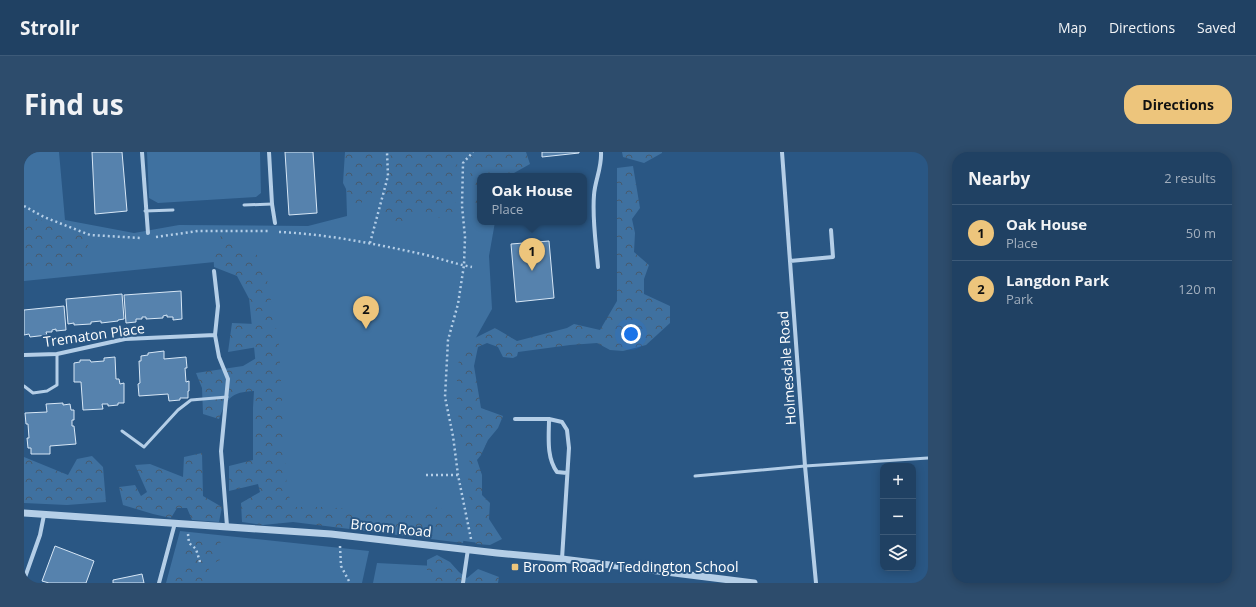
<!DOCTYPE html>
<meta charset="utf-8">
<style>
:root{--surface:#204163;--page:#2d4c6c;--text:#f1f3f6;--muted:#a2afbe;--line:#3d5a78;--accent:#edc57c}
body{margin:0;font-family:"Open Sans",sans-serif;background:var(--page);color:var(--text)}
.controls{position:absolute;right:12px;bottom:12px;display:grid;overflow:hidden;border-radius:8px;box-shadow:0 2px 10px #0003}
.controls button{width:36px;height:36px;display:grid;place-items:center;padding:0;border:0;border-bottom:1px solid var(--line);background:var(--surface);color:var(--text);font:20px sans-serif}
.you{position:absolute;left:607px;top:182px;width:14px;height:14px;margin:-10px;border:3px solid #fff;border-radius:50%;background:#1a73e8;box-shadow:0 0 0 6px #1a73e833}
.badge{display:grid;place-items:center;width:26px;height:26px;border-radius:50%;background:var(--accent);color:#111;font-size:13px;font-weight:700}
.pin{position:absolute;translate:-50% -33px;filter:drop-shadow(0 1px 2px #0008)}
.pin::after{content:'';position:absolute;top:21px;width:14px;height:12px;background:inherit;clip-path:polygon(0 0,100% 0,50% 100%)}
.popup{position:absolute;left:453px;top:21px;width:110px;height:52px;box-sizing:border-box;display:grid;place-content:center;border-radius:8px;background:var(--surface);filter:drop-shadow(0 1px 3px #0005);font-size:13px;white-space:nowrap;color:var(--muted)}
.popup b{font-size:15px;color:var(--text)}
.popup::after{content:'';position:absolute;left:50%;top:100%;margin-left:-8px;border:8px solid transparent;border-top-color:var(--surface)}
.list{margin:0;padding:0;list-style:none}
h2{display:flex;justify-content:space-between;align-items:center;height:52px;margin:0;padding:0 16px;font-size:17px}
h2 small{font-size:13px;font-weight:400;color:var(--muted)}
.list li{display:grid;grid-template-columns:26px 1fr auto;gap:12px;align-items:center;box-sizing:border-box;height:56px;padding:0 16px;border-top:1px solid var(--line)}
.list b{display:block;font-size:15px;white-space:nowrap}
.list p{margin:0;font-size:13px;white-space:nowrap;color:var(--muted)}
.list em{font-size:13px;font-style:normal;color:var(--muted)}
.icon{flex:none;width:22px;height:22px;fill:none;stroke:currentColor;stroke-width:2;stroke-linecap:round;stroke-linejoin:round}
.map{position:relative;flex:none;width:904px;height:431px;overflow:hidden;border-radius:16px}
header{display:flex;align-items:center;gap:24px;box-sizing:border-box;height:56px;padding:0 20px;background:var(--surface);border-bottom:1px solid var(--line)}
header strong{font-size:19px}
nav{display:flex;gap:22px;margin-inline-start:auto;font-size:14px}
.intro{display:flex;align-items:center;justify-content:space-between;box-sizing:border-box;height:96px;padding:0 24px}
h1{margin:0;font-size:28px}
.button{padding:10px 18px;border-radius:16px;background:var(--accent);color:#111;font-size:14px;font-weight:700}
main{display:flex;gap:24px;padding:0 24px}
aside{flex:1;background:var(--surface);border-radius:16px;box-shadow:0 2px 10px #0003}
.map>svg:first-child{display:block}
.green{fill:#3f71a0}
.forest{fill:url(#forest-crowns)}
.building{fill:#5682ad;stroke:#d7e7f6}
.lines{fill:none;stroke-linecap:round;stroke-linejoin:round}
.path{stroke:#b4cee7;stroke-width:2.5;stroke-dasharray:2 3;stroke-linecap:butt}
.service{stroke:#b4cee7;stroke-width:3}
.minor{stroke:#b4cee7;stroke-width:4}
.tertiary{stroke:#b4cee7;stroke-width:7}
.poi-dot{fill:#edc57c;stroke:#2a5784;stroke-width:1.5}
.labels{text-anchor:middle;stroke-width:4;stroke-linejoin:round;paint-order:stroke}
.street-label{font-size:14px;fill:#fff;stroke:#2a5784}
.poi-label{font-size:14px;fill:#fff;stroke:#2a5784;text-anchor:start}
</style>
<header>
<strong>Strollr</strong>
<nav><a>Map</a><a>Directions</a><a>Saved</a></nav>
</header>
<div class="intro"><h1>Find us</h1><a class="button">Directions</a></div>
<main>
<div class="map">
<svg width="904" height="431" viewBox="0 0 904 431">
<defs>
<pattern id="forest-crowns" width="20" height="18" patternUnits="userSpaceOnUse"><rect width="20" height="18" fill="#3f71a0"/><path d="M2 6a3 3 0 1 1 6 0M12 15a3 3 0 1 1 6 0" fill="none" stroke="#475b6e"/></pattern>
</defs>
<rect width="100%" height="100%" fill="#2a5784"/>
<path class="green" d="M0 0H35L41 68 110 81 155 73 284 74 323 64 321 0H489L456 24V70H471L465 104 468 157 445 198 455 391 241 362 240 293 221 107 0 129Z
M123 0H236L237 41 232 45 134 51 125 46Z
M156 379 345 399 338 431H142Z
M353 411 411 414 415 431H349Z"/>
<path class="forest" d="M321 0H356L358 13 354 35 336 52 329 51 319 31Z
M367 0H438L430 21 432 65 408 66 398 56 393 58 381 71 361 68 360 56Z
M440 0H502L506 12 490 21V24H456V57L452 55 446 25 448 5Z
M598 0H638V1L620 11 599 5Z
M609 14 616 56 608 67 611 81 610 100 625 113 620 127V142L646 154V171L622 193 599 199 586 198 573 191 546 193 494 200 493 204 489 206 479 205 474 195 463 191 454 195 450 214 457 256 479 264 474 276 464 288 457 303 453 308 458 323V343L466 351 465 367 478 387 466 393 452 392 447 380 450 371 444 336V321L446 312 444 303 438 296 433 252V214L443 190 471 176 493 189 543 176 550 172 576 178 593 149V16Z
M0 62 66 87 57 115 0 119Z
M197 84 239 106 255 192 263 340 270 355H304L399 365 411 355 425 359 441 377 439 391 269 370 239 373 218 370 217 351 236 340 234 332 205 339V314L229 308V256L230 239C207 240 203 246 195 267L179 262 178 236 172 221 219 214 234 205 233 195 204 200 208 171 231 172 230 156 213 124 190 115 189 92Z
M178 301 179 344 198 355 195 370 168 368 163 356H153L147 366 129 362 99 353 95 335 111 333 117 344 123 340 111 313 126 312 159 325 160 305Z
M68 304 79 315 82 350 43 353 0 351V305L44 323 53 307Z
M159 386H196L198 407 184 414 189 431H146L162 408Z
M413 403 426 410 435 420 443 426 454 417 475 425 474 431H407L403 422V408Z"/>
<path class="building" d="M68 0H98L103 59 71 62Z
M261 0H289L293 61 265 63Z
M518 0H555V1L518 5Z
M525 89 530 146 492 150 487 92Z
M157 139 158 167 149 168V165H143V163L139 164V166L122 167V165H118V167H112V170L102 171 100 143Z
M98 142 100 167 94 168V169L77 171V169L67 170V172L50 173V171L44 172 42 147Z
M40 154 42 178 32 179V177L28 178V180H22L23 183 6 185 5 182 0 183V158Z
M140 199V207L162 205 163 216H161L162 230 165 229V239H164V246H156V248L145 249 144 242 115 244 114 232 116 231 115 209H117V204L124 203V201Z
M91 205 92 227H95L96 232 100 231V251H94V253L84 254V252H78L79 257 59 258 57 230H50V211L56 210V208H66L67 210 80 209V206Z
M39 251V253L46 252 47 258H50V268H48V274H50L52 292 26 294V302H7V296H4L3 286H5L4 272H2L1 261 23 260 22 252Z
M31 394 70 409 62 431H25L18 429Z
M118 422 120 431H89V428Z"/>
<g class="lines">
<path class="path" d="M0 54 20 65 66 83 117 86
M255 80C303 82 351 92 398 102 415 106 431 112 448 115
M132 85 174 79H246
M346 91 364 24 363 0
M402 323H434
M164 382 165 391 172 397 176 410
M447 387 434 323 429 284 421 245 424 188 434 152 440 113 441 85 438 54 439 11 449 0
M316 394 317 414 326 431"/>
<path class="service" d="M220 53 248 52
M121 59 149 58
M0 234 9 241 23 239 33 233V202
M98 279 120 295 154 258 167 248 203 245
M671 324 781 314 904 306"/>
<path class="minor" d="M118 0 124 81
M245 0 248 52 251 71
M758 0 781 314 792 431
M766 109 809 105 807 78
M574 115C572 91 568 67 570 43 571 28 578 16 577 0
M190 119 194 154 191 183 195 205 204 227 197 299 203 374
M0 203 33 202 101 187 191 183
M491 267H525L538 270 543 278 545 296 538 407
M525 267C525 284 522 305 533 320L543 321
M0 428 16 383 20 363
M135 431 151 371
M439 431 444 397"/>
<path class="tertiary" d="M0 361 307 382 473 401 538 407 730 431"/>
</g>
<rect class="poi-dot" x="487" y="411" width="8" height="8" rx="2"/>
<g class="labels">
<g class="street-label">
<text transform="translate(70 183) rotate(-8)" y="5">Trematon Place</text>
<text transform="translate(763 216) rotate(-94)" y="5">Holmesdale Road</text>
<text transform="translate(367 376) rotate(6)" y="5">Broom Road</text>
</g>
<g class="poi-label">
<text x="499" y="420">Broom Road / Teddington School</text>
</g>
</g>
</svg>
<div class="controls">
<button>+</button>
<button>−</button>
<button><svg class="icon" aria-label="layers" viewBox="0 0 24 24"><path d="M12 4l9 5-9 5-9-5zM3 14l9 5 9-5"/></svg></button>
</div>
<div class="you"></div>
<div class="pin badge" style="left:508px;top:119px">1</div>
<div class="popup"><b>Oak House</b>Place</div>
<div class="pin badge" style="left:342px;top:177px">2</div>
</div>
<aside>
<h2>Nearby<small>2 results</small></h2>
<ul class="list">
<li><span class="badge">1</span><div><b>Oak House</b><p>Place</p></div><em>50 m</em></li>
<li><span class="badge">2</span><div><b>Langdon Park</b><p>Park</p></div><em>120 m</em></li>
</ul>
</aside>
</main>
